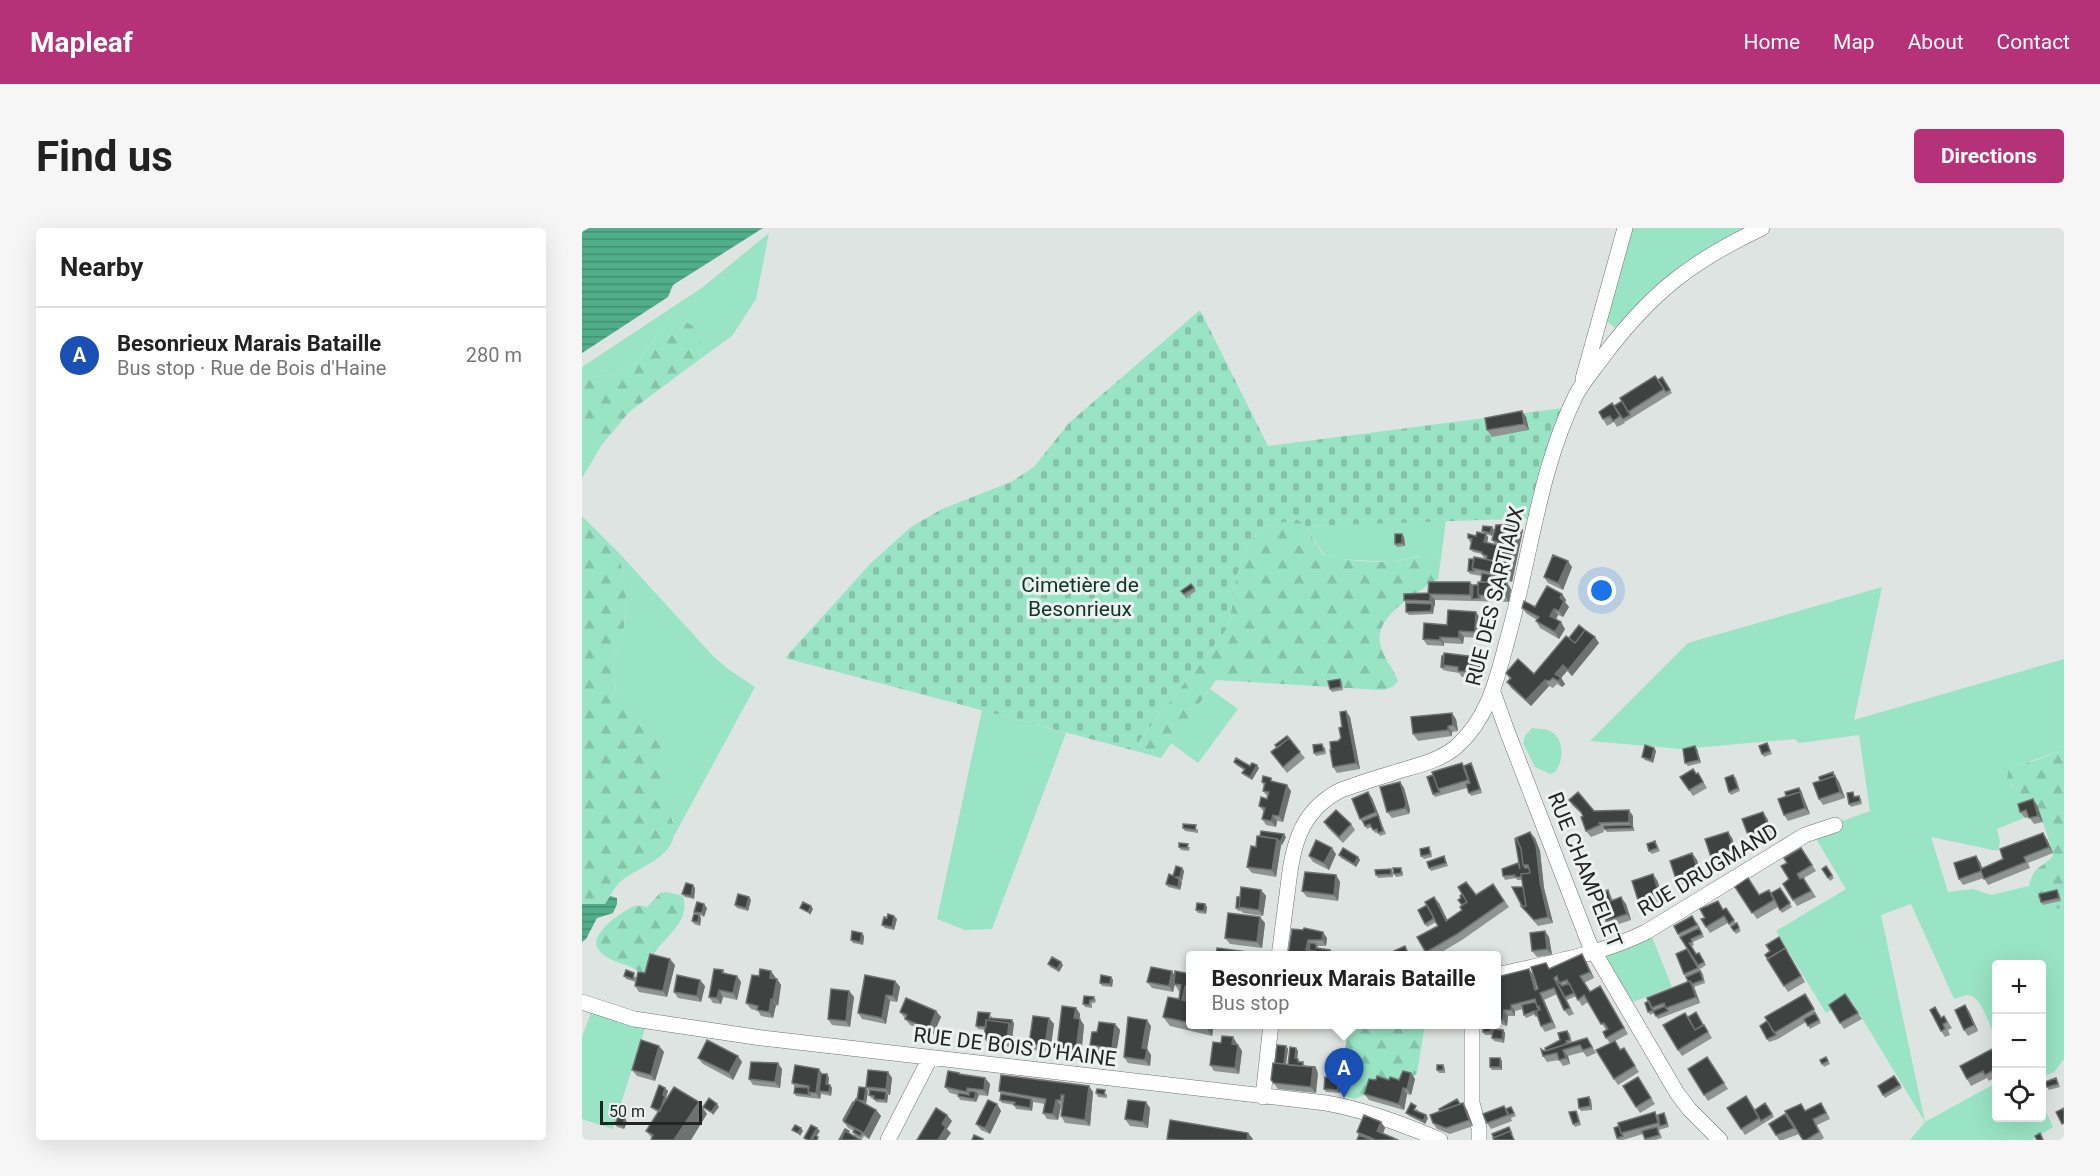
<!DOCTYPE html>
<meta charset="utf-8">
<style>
:root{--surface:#fff;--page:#f6f6f6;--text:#222;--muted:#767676;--line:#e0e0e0;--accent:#b63278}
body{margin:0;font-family:Roboto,sans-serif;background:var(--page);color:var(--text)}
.controls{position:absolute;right:18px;bottom:18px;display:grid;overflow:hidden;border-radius:6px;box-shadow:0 6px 24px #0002}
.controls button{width:54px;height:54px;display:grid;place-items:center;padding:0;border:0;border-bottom:2px solid var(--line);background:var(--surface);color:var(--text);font:30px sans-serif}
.scale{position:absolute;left:18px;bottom:15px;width:102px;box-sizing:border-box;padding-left:6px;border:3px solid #232524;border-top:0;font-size:16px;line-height:21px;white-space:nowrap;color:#232524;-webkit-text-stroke:4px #ebf2ef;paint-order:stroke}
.you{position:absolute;left:1020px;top:363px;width:21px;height:21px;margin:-15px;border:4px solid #fff;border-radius:50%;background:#1a73e8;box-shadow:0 0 0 9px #1a73e833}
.badge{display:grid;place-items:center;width:39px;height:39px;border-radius:50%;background:var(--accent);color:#fff;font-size:20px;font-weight:700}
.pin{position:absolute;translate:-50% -50px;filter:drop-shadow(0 2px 3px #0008)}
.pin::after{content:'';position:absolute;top:32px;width:21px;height:18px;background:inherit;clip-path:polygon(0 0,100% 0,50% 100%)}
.popup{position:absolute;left:604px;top:723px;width:315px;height:78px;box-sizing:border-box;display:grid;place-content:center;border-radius:6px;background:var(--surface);filter:drop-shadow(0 2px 4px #0005);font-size:20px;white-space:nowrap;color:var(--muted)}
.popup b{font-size:22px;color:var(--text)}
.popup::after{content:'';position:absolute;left:50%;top:100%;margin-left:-12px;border:12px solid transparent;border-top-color:var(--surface)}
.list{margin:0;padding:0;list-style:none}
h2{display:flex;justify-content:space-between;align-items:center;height:78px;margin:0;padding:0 24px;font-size:26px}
h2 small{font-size:20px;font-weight:400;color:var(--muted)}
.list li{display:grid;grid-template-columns:39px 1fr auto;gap:18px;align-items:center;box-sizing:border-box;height:96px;padding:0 24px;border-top:2px solid var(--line)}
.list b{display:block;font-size:22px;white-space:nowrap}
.list p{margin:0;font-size:20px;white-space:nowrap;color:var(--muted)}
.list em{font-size:20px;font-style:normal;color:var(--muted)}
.icon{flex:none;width:33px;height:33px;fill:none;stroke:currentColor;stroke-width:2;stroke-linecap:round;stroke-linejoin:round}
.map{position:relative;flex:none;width:1482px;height:912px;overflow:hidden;border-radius:6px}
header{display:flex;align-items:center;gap:36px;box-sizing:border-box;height:84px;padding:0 30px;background:var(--accent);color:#fff}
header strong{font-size:28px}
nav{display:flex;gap:33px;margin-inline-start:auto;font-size:21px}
.intro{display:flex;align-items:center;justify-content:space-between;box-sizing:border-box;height:144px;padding:0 36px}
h1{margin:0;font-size:42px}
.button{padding:15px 27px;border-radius:6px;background:var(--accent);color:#fff;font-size:21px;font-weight:700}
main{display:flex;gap:36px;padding:0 36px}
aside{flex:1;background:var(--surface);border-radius:6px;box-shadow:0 6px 24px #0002}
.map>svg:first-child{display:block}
.green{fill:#99e4c5}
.forest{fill:url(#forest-firs)}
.cemetery{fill:url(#cemetery-stones)}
.water{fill:url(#water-rules)}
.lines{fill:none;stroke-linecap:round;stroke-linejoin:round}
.street-casing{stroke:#6e7471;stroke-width:16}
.street{stroke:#fff;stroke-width:15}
.wall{fill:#8e9491}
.shaded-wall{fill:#6e7371}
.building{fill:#3e4341;stroke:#6e7371;stroke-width:1.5}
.labels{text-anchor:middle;stroke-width:6;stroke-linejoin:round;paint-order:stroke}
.park-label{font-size:21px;fill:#0b3628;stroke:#ebf2ef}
.street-label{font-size:21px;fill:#232524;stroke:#ebf2ef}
</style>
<header>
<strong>Mapleaf</strong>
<nav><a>Home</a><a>Map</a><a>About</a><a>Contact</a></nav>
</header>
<div class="intro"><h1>Find us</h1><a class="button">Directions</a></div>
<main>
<aside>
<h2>Nearby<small></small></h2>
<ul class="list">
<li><span class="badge" style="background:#1a4fb4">A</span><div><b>Besonrieux Marais Bataille</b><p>Bus stop · Rue de Bois d'Haine</p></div><em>280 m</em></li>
</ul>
</aside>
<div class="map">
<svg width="1482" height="912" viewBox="0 0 1482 912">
<defs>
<pattern id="forest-firs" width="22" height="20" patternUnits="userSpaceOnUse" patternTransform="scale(1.5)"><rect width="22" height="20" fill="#99e4c5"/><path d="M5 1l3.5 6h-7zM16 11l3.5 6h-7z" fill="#84c3a9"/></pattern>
<pattern id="cemetery-stones" width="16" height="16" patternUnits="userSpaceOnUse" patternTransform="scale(1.5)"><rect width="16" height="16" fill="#99e4c5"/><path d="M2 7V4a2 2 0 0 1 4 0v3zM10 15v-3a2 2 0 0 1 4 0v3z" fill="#84c3a9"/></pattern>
<pattern id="water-rules" width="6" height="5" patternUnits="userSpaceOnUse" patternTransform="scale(1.5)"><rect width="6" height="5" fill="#51ae8b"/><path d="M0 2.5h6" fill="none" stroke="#438d71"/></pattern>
</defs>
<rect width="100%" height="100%" fill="#dee4e1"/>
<path class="green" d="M1043 0H1180L1147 15 1039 105 1019 88Z
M187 5 174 71 150 108 118 131 120 119 77 104 54 136 32 146 12 149 0 158V139L121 59Z
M0 194 19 218 0 250Z
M864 292 858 338 856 328H836L810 334 756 331 742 327 724 298Z
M37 325 130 427 146 441 173 459 92 608 91 591 64 567 87 514 34 464 31 434 42 399 44 366Z
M1300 359 1272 492 1482 431V522L1428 540V556L1449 575 1456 584 1415 601 1418 613 1416 623 1349 609 1366 664 1391 661 1409 667 1447 658 1453 667 1477 681H1482V831L1472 844 1460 849V736H1414V813C1409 801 1400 768 1386 767 1382 767 1376 770 1372 771L1329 676 1299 687 1343 894 1414 855V890H1460V875L1471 899 1450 912H1328L1343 894 1269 772 1244 785 1194 703 1264 661 1230 604 1288 583 1277 507 1217 515 1213 511 1100 521 1008 513 1106 415Z
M628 461 656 481 616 535 589 515Z
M400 482 484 505 410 701 383 702 355 691Z
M950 500C957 501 964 500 970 504 982 512 982 533 973 544L968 546 953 539 941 515 943 508Z
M1070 709 1090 759 1051 774 1023 729Z
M11 779 65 794 31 901 0 891V809Z"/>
<path class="forest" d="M98 92 115 99 120 119 118 131 47 184 19 218 0 195V158L11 149 32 146 54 136 77 104Z
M0 288 37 325 44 366 42 399 31 434 34 464 87 513 84 547 64 567C79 575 90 582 92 600 95 629 57 638 39 653 32 659 28 669 23 676H0Z
M715 291 724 298 741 327C762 333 787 334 808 334 825 333 839 325 856 328L858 338 856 351C837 364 793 387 798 414 800 429 811 439 816 453 811 460 806 461 797 462L634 452 579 530 550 522 647 398 654 349 668 312 683 299Z
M1482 522V681C1466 681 1455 671 1447 658 1451 638 1459 641 1471 628 1466 608 1462 591 1448 575 1441 566 1430 560 1425 550L1427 540 1455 532Z
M84 664 101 668C109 694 83 708 70 728 66 733 66 740 64 746 57 745 54 741 47 738 36 734 21 731 15 719 9 705 40 683 51 679 56 677 60 678 65 679L78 665Z
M755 797H843L835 845 831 849 772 871 764 868 758 860 764 814Z"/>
<path class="cemetery" d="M618 82 686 218 989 179 955 290 724 298 715 291 683 299 668 312 654 349 647 398 550 522 203 430 289 335 329 299 360 281 429 254 452 239 487 195Z"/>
<path class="water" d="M7 0H181L91 57 86 69 0 125V4Z
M28 668 35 670V676L31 685 15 690 4 711 0 714V676H23Z"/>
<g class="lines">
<g class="street-casing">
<path id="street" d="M1001 151 1043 0
M911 464 925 503 1007 715 1095 865 1107 881 1138 912
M697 728C700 707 702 688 705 667 710 623 715 584 759 562 776 556 794 550 811 545 832 538 856 534 874 519 909 488 916 445 928 402 949 324 958 240 994 167 1002 152 1014 139 1023 126 1070 64 1110 33 1180 0
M915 747C966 735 1017 727 1064 704L1223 607 1253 597
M0 774 52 791 180 810 744 875C784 882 821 896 858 912
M890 796V875L897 900V912
M681 869 689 796
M306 912 348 830"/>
</g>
<use href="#street" class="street"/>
</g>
<path class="wall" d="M1080 149 1090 165 1043 194 1041 192 1043 195 1035 199 1032 194 1025 198 1017 184 1034 181Z
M940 183 944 189 947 202 910 209 905 202Z
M936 296 941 302 930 354 916 351V355H925L929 361 927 374 853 372 851 386 827 387 824 384V375L822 372 846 365 891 357H896L899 354 900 348 888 346 886 343 892 331H904L905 330H902L900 326 891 324 888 321 890 314H888L886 310 906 309 905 314 913 316 910 312Z
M912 302 910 308 903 306 900 303Z
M822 309 823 318 815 319 813 316Z
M990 339 981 362 966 355 962 349Z
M609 356 614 363 604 370 599 363Z
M980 366 984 372 983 374 987 379 981 389 976 387 974 392 983 401 977 411 958 400 954 393 955 392 945 386 940 380 953 379Z
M898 390 897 410 882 409 881 416 862 415V418L845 417 841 411 865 397Z
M987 410 1017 415 990 448 985 443 979 450 983 456 980 459 975 456 971 460 967 458 949 478 929 460 925 454 928 451 924 445 952 446Z
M860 428 896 432 905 436 902 451 880 449 877 445 865 443 861 442 859 439Z
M758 451 760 454 761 462 750 464 748 461Z
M768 489 778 541 755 545 751 539 749 522 759 510 760 499Z
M874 491 876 503 870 504V508L836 513 831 506Z
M1185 515 1190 526 1182 529 1180 526Z
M743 519 744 526 734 528 732 525Z
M1072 520 1074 523 1071 535 1063 532 1060 529Z
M1115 521 1119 535 1106 538 1103 535Z
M689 524H718L723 530 705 545Z
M652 534 677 540 670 552 663 548 660 545 662 542 654 537Z
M882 538 891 539 900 565 889 568 885 560 853 569 851 566Z
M1251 544 1257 554 1263 570 1241 577 1237 571 1238 553Z
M1116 545 1125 560 1111 568 1098 549Z
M1151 547 1154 550 1158 563 1149 567 1147 564Z
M680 554H692L709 563 701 594 695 593 694 599 684 597 680 591 682 584 677 578 685 571 686 569 681 563 682 558Z
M818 554 822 560 828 582 827 586 810 590 805 584Z
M1217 560 1219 563 1228 586 1206 593 1202 587 1204 568Z
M1273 567V569L1277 568 1279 571 1280 576 1269 579 1267 576Z
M790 570 804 606 798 608 796 604 793 605 790 599 785 601 778 591Z
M1451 571 1455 577 1461 594 1452 596 1447 589 1443 590 1438 584Z
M987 572 1012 583 1051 588V600L1053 603 1025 604 1022 601H1021L1022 604 1009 609 1004 603 1001 587 991 578Z
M1185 590 1191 607 1170 613 1166 607Z
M742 594 769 596 773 602 761 615 746 600Z
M601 600 616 601V605L603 603Z
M1146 604 1150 610 1156 626 1133 635 1129 629Z
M704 609 700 617H699L694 649 670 645 665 639 674 619Z
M953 610 958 623 962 660 971 695 956 698 939 678 941 659 940 652H935L934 650 923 652 921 648 936 635Z
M1465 611 1471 625 1446 635 1448 640 1406 657 1402 650 1381 657 1377 651 1394 628 1398 634 1400 640Z
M1075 616 1078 623 1070 626 1067 623Z
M597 619H608L607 623 599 622Z
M1219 620 1234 643 1222 650 1234 669 1215 678 1211 672 1205 635Z
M849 622 850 629 842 631 839 628Z
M1110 625 1115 632 1120 648 1105 653V655L1098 657 1094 651Z
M754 626 747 642 731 634 727 628Z
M757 627 776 629 778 632 774 639 759 630Z
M862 628 866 638 849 643 847 640Z
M1244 638 1252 650 1248 653 1240 641Z
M600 640 602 643 600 653 598 652 600 654 598 662 586 659 584 656Z
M809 641 811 644V649L796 650 794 647Z
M821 643V648L814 649 812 646Z
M754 647 758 654 756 673 725 669 720 663Z
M1075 652 1082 672 1061 679 1056 672Z
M911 656 927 679 880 712 853 728H846L843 723 856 698 854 694 845 699 843 696 857 675 865 692 880 682 894 667Z
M1153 659 1178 667 1187 662 1189 665 1198 660 1210 679 1200 685 1196 679 1175 691Z
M113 660 112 671 103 669 100 666Z
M679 662 684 668 681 688 661 685 659 683H656L654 680 658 669Z
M1026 662 1031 672 1044 676 1049 692 1028 699 1024 693Z
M1475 662 1477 665 1479 673 1461 677 1459 674Z
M167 669 169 672 166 683 155 680 153 677Z
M623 676 625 679 624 686 616 685 614 682Z
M125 680 122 689 118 687 119 690 118 698 112 696 110 693 114 687 112 684Z
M1144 680 1159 703 1154 706 1146 695 1128 705 1124 699Z
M315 691 312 702 303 700 300 697Z
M1115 694 1122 709 1111 714 1112 717 1110 718 1114 726 1117 725 1124 737 1118 741 1096 706Z
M683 695 680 720 648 716 643 710Z
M721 702 745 710 744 718H736V720L748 722 750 725V728H706Z
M282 708 281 717 271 715 269 712Z
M967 709 970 727 955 729 950 723Z
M1197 709 1223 754 1206 764 1202 758Z
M1109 727 1121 746 1123 755 1112 759 1118 775 1076 791 1072 785 1068 787 1063 775 1106 753 1102 746Z
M1004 733 1012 750 1002 755 1008 764 1018 758 1022 764 1046 806 1033 813 1039 822 1042 820 1057 844 1036 857 1032 851 1028 815 1024 810V802L1006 774 1000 778 994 768 985 772 992 786 987 788 982 782 975 766 962 772 974 800 963 804 959 798 954 786 944 790 942 787 941 781 933 783V788H926L925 798 921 797 916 791V785H915V749L947 741 951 747 955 762 956 761 968 740Z
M466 736 481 737 477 744 468 739Z
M93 737 85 769 57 764 53 758 54 754 44 751 42 748 55 749Z
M141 742 143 745 155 748 159 754 155 772 141 769 139 776 131 775 127 769Z
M609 746V767L608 774H609V796H632L630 808 588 798 581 789 597 771 598 765 593 757 591 764 570 760 565 754 593 747Z
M529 749 531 752 530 759 520 758 518 755Z
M194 750 193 751H195L199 757 196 778 194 777 191 790 179 788 176 783 169 781 164 775Z
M313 753 318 759 315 774 308 773 304 796 280 791 276 785Z
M123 758 119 774 96 770 92 764Z
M267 763 272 769 268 799 250 797 246 791Z
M1263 766 1280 791 1262 801 1258 795Z
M512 769 514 772 513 775H510V780L503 779 501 776Z
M1227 772 1239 795 1228 801 1224 794 1196 811 1187 814 1178 798Z
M494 780 498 786 497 791 502 797 499 828 479 826 475 820Z
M354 783 359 789 351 807 328 797 318 784Z
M1387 783 1396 803 1386 808 1382 802Z
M1357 785 1360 790 1362 788 1370 800 1366 802 1368 807 1363 809 1359 803Z
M410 788V790L432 795 429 819 406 816 402 810 403 802 396 801 394 798Z
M1106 789 1122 797 1130 810 1100 828 1096 822Z
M467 790 472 796 468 824 451 822 447 816Z
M533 796 538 802 534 826 512 823 508 817 515 804Z
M699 796H712V799L700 798Z
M901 796H910V807H903L901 804Z
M569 798 565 821 569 827 568 838 546 835 542 829Z
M921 802 923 805 922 815 912 813 910 810Z
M985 803 988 806 990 815 986 816 1005 810 1014 825 1005 829 1001 824 986 828 988 836 981 838 977 832 965 834 961 828 962 823H964L978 812Z
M651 809 660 823 657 846 632 843 628 837 639 815Z
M77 818 82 824 73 853 55 848 50 842Z
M704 818 706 821 704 837H706L714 820 716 823 715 831 718 834H721L723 838 733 839 735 842 734 865 696 861 689 852 693 835Z
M1410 821 1413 825 1414 824V849L1407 853 1405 850 1389 858 1385 851Z
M1125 829 1146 861 1126 873 1122 867Z
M116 830 160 834 151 852 121 836Z
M1238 832H1246L1248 836 1242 839Z
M920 833V842H910L908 839Z
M861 837 863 840V845H857L855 842Z
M200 841 198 860 171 857 167 851Z
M306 844 310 850 308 867H306L305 875 294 874 292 871 289 870 287 867V864L284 859Z
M377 845 378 847 403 850 408 856 406 868 397 867 394 874 378 872 376 868V867L368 865 363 859Z
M829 845 833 851 829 867 825 866 822 882 787 872 782 866 807 852H817Z
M241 846H245L247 850 246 857H248L250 860 249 868 239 866 238 871 214 868 212 865 213 859 210 855Z
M1312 848 1320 860 1303 870 1296 858Z
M1056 849 1073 876 1058 885 1054 879Z
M757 850 759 853 758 865 744 864 742 861Z
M1474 850 1478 859 1467 862 1465 859Z
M83 860 86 863 84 869 85 871 125 886 70 910 64 903 76 884 72 882 69 879Z
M286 863 284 876H282L294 882 299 888 287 911 282 908 280 911 273 908 271 904 272 903 266 900 261 892 272 874Z
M417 863 511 864 508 898 483 895 479 888 480 878H479L476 892 465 891 461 885 463 876 451 874 450 883 434 881 432 877 420 875 418 872 419 866Z
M514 865 525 866V870L516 869Z
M1007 869 1009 872 1010 882 999 883 997 880Z
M1183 875 1192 889 1163 907 1159 901 1173 881Z
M415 876 419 883 408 906 399 902 394 896Z
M879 876 885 882 891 898 868 906 855 901 851 895Z
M922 878 924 881 929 879 934 888 929 890 930 893 909 901 905 895Z
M568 880 566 900 548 898 543 891Z
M836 881 835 883 846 890 843 896 827 888 824 885Z
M1243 881 1248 891 1235 897 1242 910 1239 912H1221L1223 883Z
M994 883 996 886 999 897 993 899 991 896Z
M1203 886 1217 906 1201 912H1197L1187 896Z
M1076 887 1084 888 1087 899 1077 902 1080 910 1073 912H1063L1061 906 1041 912H1036L1035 910 1032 900Z
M45 894 42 901 35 899 33 896Z
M799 894 803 900 801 906 816 912H775L777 907 775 904Z"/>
<path class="shaded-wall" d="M940 183 944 189 947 202 942 196Z
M936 296 941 302 930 354 925 348Z
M910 299 912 302 910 308 908 305Z
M820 306 822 309 823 318 820 315Z
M904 306 906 309 905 317 902 314Z
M986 333 990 339 981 362 976 355Z
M888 354 893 360 890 371 888 367Z
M925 355 929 361 927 374 923 368Z
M848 366 853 372V379L848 373Z
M980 366 984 372 983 374 987 379 981 389 977 383 978 370Z
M850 376 852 379 851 386 849 383Z
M972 381 976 387 972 394 968 388Z
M894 384 898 390 897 410 893 404Z
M979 394 983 401 977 411 973 404Z
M877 403 882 409 881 416 877 410Z
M858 409 862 415V418L858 412Z
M1013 409 1017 415 990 448 986 442Z
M894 429 898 435 894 447 896 450 892 444Z
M903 433 905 436 902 451 899 448Z
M981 437 985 443 979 450 983 456 980 459 976 453 973 446Z
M963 452 967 458 949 478 944 472Z
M764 483 768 489 778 541 774 535Z
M870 485 874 491 876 503 871 497Z
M866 498 870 504V508L866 502Z
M1113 518 1115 521 1119 535 1117 532Z
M1072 520 1074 523 1071 535 1069 532Z
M889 535 891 539 900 565 898 561Z
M675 537 677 540 670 552 668 549Z
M1253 548 1257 554 1263 570 1258 564Z
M818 554 822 560 828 582 827 586 823 580Z
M705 557 709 563 701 594 697 588Z
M1217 560 1219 563 1228 586 1223 580Z
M786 564 790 570 798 590 794 584Z
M1451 571 1455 577 1461 594 1456 588Z
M1047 582 1051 588V600L1047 594Z
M1181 584 1185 590 1191 607 1187 600Z
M691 587 695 593 694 599 689 593Z
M948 604 953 610 958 623 962 660 971 695 966 689 958 654Z
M1146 604 1150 610 1156 626 1152 620Z
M1461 605 1465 611 1471 625 1467 619Z
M702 606 704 609 700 617 698 614Z
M695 611 699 617 694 649 690 642Z
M750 620 754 626 747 642 742 635Z
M1110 625 1115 632 1120 648 1116 642Z
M1394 628 1398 634 1403 647 1399 641Z
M776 629 778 632 774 639 772 636Z
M600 640 602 643 600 653 598 649Z
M1071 646 1075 652 1082 672 1077 665Z
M754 647 758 654 756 673 752 667Z
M597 651 600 654 598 662 596 659Z
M111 657 113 660 112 671 109 668Z
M679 662 684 668 681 688 677 682Z
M167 669 169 672 166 683 164 680Z
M852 669 857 675 869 699 864 693Z
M1039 669 1044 676 1049 692 1045 686Z
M122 676 125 680 122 689 120 685Z
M623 676 625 679 624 686 622 683Z
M229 678 231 681 228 687 226 684Z
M117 687 119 690 118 698 116 694Z
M312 688 315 691 312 702 310 699Z
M678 689 683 695 680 720 675 714Z
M963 703 967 709 970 727 965 721Z
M741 704 745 710 744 718 740 712Z
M280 705 282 708 281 717 278 714Z
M726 712 730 718 729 725 724 722Z
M1000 726 1004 733 1012 750 1008 744Z
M88 731 93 737 85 769 81 763Z
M479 734 481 737 477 744 475 741Z
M947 741 951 747 957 769 953 762Z
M189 743 194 750 192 756 188 750Z
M590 743 594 749 591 764 587 758Z
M155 748 159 754 155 772 151 765Z
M529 749 531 752 530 759 528 756Z
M195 751 199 757 196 778 191 772Z
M118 752 123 758 119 774 115 768Z
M313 753 318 759 315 774 311 768Z
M1108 753 1112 759 1118 775 1114 769Z
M603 758 609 767 607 781 600 772Z
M137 762 141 769 139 776 135 770Z
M267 763 272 769 268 799 264 793Z
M958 765 962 772 974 800 970 794Z
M304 767 308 773 304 796 300 790Z
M189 771 194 777 191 790 187 784Z
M929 777 933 783V788L929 782Z
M1383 777 1387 783 1396 803 1392 797Z
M494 780 498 786 497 796 492 790Z
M922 782 926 788 925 798 921 792Z
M354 783 359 789 351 807 347 801Z
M467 790 472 796 468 824 463 818Z
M498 791 502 797 499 828 494 822Z
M430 792 432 795 429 819 425 813 427 795Z
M565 792 569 798 565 821 569 827 568 838 563 832 560 820Z
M533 796 538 802 534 826 530 820Z
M624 796H632L630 808 623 798Z
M909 796 911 797 910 807 908 804Z
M921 802 923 805 922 815 920 811Z
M651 809 655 816V822L650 816Z
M656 817 660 823 657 846 653 840Z
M77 818 82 824 73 853 69 847Z
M704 818 706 821 703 842 701 839Z
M714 820 716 823 715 833 713 830Z
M981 822 986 828 988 836 984 830Z
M156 828 160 834 151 852 147 845Z
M918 830 920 833V842L918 839Z
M196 835 200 841 198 860 193 854Z
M731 839H733L735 842 736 846 734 865 729 859Z
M237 841 241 847 237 863 239 866 238 871 234 865Z
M306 844 310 850 308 867 304 861Z
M829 845 833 851 829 867 825 861Z
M245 846 247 850 246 859 244 856Z
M403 850 408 856 406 868 402 862Z
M757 850 759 853 758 865 755 862Z
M248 857 250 860 249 868 247 864Z
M507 858 511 864 508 898 503 892Z
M83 860 86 863 84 869 85 871 78 883 81 867Z
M284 860 286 863 284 876 282 873Z
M821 860 825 866 822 882 817 876Z
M304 864 306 867 305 875 303 872Z
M394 864 397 867 394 874 392 871Z
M1007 869 1009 872 1010 882 1008 878Z
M449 871 451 874 450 883 448 880Z
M474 872 479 878 476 892 471 886Z
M117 874 125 886 109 912H92Z
M564 874 568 880 566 900 561 894Z
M881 875 885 882 891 898 887 892Z
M135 876 137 879 131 887 129 884Z
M415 876 419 883 408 906 403 900Z
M294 882 299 888 287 911 282 905Z
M365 887 370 893 365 901 369 905 364 912H356L360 896Z
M844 887 846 890 843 896 841 893Z
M43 891 45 894 42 901 40 898Z
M799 894 803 900 799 909 795 903Z
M219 900 221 903 218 908 216 905Z
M235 900 238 903 232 912H228Z
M666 905 671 911 670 912H665Z"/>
<path class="building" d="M1073 148 1082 161 1046 184 1038 170Z
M1080 149 1088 162 1084 164 1076 152Z
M1040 173 1048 187 1041 191 1032 178Z
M1030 175 1038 188 1031 193 1028 188 1021 191 1017 184Z
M940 183 942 196 905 202 903 190Z
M936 296 925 348 890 340 892 329 912 333 916 314 910 312 914 297Z
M901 298 910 299 908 305 900 303Z
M895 304 904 306 902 314 915 317 912 333 904 331 905 328 900 326V324L888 321 890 311 886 310V306L894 308Z
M813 306H820V315L813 316Z
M971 327 986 333 976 355 962 349Z
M887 331H892L890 340 892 343H886Z
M900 345 914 348V354H899Z
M847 354H888V367L848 366V373L822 372V366L846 365Z
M896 354 925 355 923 368 896 367Z
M609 356 612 360 602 366 599 363Z
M891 357H896V367L898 370 890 371Z
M965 358 980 366 978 370 982 373 977 383 972 381 968 388 979 394 973 404 954 393 957 389 940 380 942 373 953 379Z
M824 375 850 376 849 383 824 384Z
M866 382 894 384 893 404 877 403V410L858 409V412L841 411 842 395 865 397Z
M997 397 1003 402 993 415 987 410Z
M1003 402 1013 409 986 442 981 437 973 446 979 450 976 453 971 450 967 453 963 452 944 472 925 454 929 450 924 445 936 431 952 446 984 408 993 415Z
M862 425 894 429 892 444 876 443V439L861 437Z
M860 428H862L861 437 862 439H859Z
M896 432 903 433 899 448 894 447Z
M758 451 759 459 748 461 746 453Z
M764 483 774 535 751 539 748 522H749L748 514 756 513 759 510 757 500 760 499 758 484Z
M870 485 871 497 866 498V502L831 506 829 489Z
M705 508 707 510 695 520 693 517Z
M707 510 718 524 701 539 689 524Z
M1185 515 1188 523 1180 526 1177 518Z
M740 516 742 523 732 525 731 517Z
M1063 517 1072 520 1069 532 1060 529Z
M1113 518 1117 532 1103 535 1101 521Z
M654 530 668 538 670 535 675 537 668 549 660 545 663 541 652 534Z
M880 535 886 552 856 561 850 544Z
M889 535 898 561 887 565 884 556 888 555 882 538Z
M1111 541 1114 546 1116 545 1121 554 1107 562 1098 549Z
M1251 544 1252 548 1238 553 1237 549Z
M851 547 856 561 858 564 851 566 845 549Z
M1151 547 1156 560 1147 564 1143 550Z
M681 548 689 550V553L705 557 697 588 691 587 689 593 680 591 683 580 677 578 679 569 685 571 687 564 681 563 683 555 680 554Z
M1253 548 1258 564 1237 571 1231 555Z
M818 554 824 575 823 580 805 584 798 559Z
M1217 560 1220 567 1218 564 1204 568 1203 564Z
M786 564 794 584 778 591 770 571Z
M996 564 1012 583 1047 582V594L1017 595 1018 597 1004 603 999 589 1001 588 999 584 987 572Z
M1218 564 1223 580 1202 587 1196 571Z
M1271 564 1272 569 1277 568 1278 573 1267 576 1265 565Z
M1451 571 1456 588 1447 590 1444 582 1438 584 1436 576Z
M754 582 769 596 757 609 742 594Z
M1181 584 1187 600 1166 607 1160 591Z
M796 587 801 603 796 605 795 601 791 602 788 596 783 598 781 593Z
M601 596 614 597 613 602 601 600Z
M1049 597 1051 600 1022 601V598Z
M679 603 702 606 698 614 695 611 678 608Z
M948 604 954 617 958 654 966 689 952 692 939 678H944L939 646 948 645 946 637H941L939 621 934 610Z
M1146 604 1152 620 1129 629 1123 611Z
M1461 605 1467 619 1442 629 1444 634 1402 651 1399 643 1377 651 1372 635 1394 628 1399 641 1421 631 1418 621Z
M675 608 695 611 690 642 665 639 669 618 674 619Z
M933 611H935L939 621 941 637 943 640H947L948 645 939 646V649H933V647L921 648 920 641 936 635 938 641Z
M734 612 750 620 742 635 727 628Z
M1073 613 1075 620 1067 623 1065 616Z
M597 615 606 616 605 620 597 619Z
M847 619 848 626 839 628 838 621Z
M761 620 776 629 772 636 757 627Z
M1219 620 1230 637 1215 646 1218 651 1221 650 1229 663 1211 672 1201 656 1207 651 1199 638 1205 635 1202 630Z
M1110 625 1116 642 1101 647V649L1094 651 1088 633Z
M862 628 864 635 847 640 845 634Z
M594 638 600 640 598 649H593L597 651 596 659 584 656 587 646 591 648Z
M1244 638 1250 647 1246 650 1240 641Z
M811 640H819V645L812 646Z
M809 641V646L794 647 793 642Z
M723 644 754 647 752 667 720 663Z
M1071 646 1077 665 1056 672 1050 653Z
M1166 650 1177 667 1187 662 1192 672 1170 685 1153 659Z
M884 654 894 667 911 656 922 673 875 706 846 723H843L835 709 856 698 843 674 852 669 864 693 880 682 878 679 885 674 876 659Z
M104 655 111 657 109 668 100 666Z
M659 659 679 662 677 682 657 679Z
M930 659H941L944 678H940Z
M1198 660 1208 675 1198 682 1189 665Z
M1026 662 1029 673 1039 669 1045 686 1024 693 1015 666Z
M1475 662 1477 670 1459 674 1457 666Z
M156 666 167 669 164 680 153 677Z
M880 666 885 674 880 677 876 672 879 670 878 668Z
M655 669H658L657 679V680H654Z
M1136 673 1141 682 1144 680 1152 692 1147 696 1142 688 1124 699 1119 691 1123 690 1118 681Z
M115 674 122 676 120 685 112 684Z
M221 674 229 678 226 684 218 680Z
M615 675 623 676 622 683 614 682Z
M845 677 852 690 843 696 836 682Z
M646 685 678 689 675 714 643 710Z
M112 686 117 687 116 694 110 693Z
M306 686 312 688 310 699 300 697 302 689 305 690Z
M1110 688 1115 697 1096 706 1092 698Z
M1155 695 1157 700 1152 703 1149 699Z
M722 700 741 704 740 712H726L724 722 733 723 732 728H706L710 701 721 702Z
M1117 700 1120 706 1109 711 1110 714 1107 715 1114 726 1117 725 1122 734 1116 737 1098 709Z
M270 703 280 705 278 714 269 712Z
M963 703 965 721 950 723 948 705Z
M1197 709 1205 723 1203 720 1186 731 1183 727 1188 723 1184 717Z
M728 715 734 716V720L748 722 747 728 735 726 733 723 727 722Z
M823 718 827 728H814L812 723Z
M635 720 673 725V728H634Z
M1203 720 1219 748 1202 758 1185 731Z
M1105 721 1116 740 1102 746 1094 726Z
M775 725 789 726V728H775Z
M68 726 88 731 81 763 53 758 56 744 63 745Z
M1000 726 1008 744 998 748 1008 764 1018 758 1042 800 1024 810 1021 804 1026 801 1022 795 1019 796 1002 767 996 772 985 752 977 755 975 748 972 750 988 780 982 782 972 760 958 765 970 794 959 798 954 783 958 782 957 778 955 779 953 771 929 777V782H922L921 792 916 791V765H915V749L947 741 953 762 956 761 949 739 964 735 967 741Z
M470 729 479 734 475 741 466 736Z
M569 739 590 743 587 758 565 754Z
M132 741 141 742 140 745 155 748 151 765 137 762 135 770 127 769Z
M178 741 189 743 188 750 195 751 191 772 189 771 187 784 175 782 176 778 164 775 170 747 177 748Z
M44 742 52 745 51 751 42 748Z
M593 743 609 746V759L603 758 600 772 609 774V795L581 789 586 769 597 771 599 757 592 756Z
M1118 743 1121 752 1110 756 1108 753H1106L1104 749Z
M95 747 118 752 115 768 92 764Z
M283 747 313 753 311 768 304 767 300 790 276 785Z
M519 747 529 749 528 756 518 755Z
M976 752 980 758 987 755 992 765 983 769 974 753Z
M1108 753 1114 769 1084 780 1082 775 1069 780 1065 770Z
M249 761 267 763 264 793 246 791Z
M1223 766 1232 781 1192 805 1183 789Z
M1263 766 1276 785 1258 795 1247 777Z
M502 768 512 769 511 772H508L507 777 501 776Z
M915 769H916V782H915Z
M324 770 354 783 347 801 323 791 325 787 318 784Z
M1067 773 1071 782 1066 784 1063 775Z
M953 774 957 782 954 783 955 787 954 788 952 783 942 787 940 777Z
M1383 777 1392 797 1382 802 1373 782Z
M480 778 494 780 492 790 498 791 494 822 475 820Z
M1083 778 1086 783 1074 788 1071 783Z
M1353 779 1359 790 1362 788 1365 794 1361 796 1363 801 1359 803 1348 782Z
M396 784 408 785 407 790 430 792 429 798 427 795 404 792V799L394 798Z
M1114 784 1121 797 1113 802 1106 789Z
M1103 785 1113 802 1122 797 1126 804 1096 822 1081 797Z
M1233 785 1237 792 1226 798 1222 791Z
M451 788 467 790 463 818 447 816Z
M546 789 565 792 560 820 565 821 563 832 542 829Z
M404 792 427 795 425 813 402 810Z
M1185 793 1194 807 1185 811 1178 798Z
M517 794 533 796 530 820 508 817 510 804H515Z
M901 796H909L908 804H901Z
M911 801 921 802 920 811 910 810Z
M985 803 988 812 984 813 985 815 981 817H982L964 823 963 820 978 812 976 805Z
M640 808 651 809 650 816 656 817 653 840 628 837 631 814 639 815Z
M1005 810 1010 819 1001 822 998 817 981 822 984 830 977 832 975 825 961 828 959 821 962 823Z
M59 812 77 818 69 847 50 842Z
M125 812 156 828 147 845 116 830Z
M1033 813 1038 822 1042 820 1053 838 1032 851 1014 822Z
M695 817 704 818 702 836 693 835Z
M708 819 714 820 713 830 716 831V834H721L720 838 733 839V841L731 839 706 837Z
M1410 821 1414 830V841L1403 847 1401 843 1385 851 1378 838Z
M1125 829 1142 855 1122 867 1106 841Z
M1244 829 1246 833 1240 836 1238 832Z
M908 830H918V839H908Z
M169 834 196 835 193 854 167 851Z
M691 835 731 839 729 859 692 855 689 852Z
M213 837 237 841 234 865 226 864 227 858 210 855Z
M855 837H861V842H855Z
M286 842 306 844 304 861 284 859Z
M366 843 377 845V846L403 850 402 862 385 860V864L363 859Z
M821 843 829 845 825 861 821 860 817 876 782 866 787 851 794 852 795 848 807 852 808 849 817 852Z
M239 846H245L244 856 248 857 247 864 237 863Z
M419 847 507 858 503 892 479 888 482 867H479V872H474L471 886 461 885 464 871 417 863Z
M1312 848 1318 857 1301 867 1296 858Z
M743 849 757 850 755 862 742 861Z
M1056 849 1069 870 1054 879 1041 858Z
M1474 850 1476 856 1465 859 1463 854Z
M77 857 83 860 81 867 83 868 78 883 69 879Z
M92 859 117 874 92 912H69L71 907 64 903Z
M213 859 227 860 226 864 228 867 212 865Z
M277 859 284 860 282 873 275 872Z
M515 861 523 862 522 867 514 865Z
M288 862 304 864 303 872 292 871V868L287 867Z
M387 863 394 864 392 871 376 868 377 865 387 867Z
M419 866 449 871 448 880 432 877 433 874 418 872Z
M1164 868 1177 890 1159 901 1145 880Z
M1007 869 1008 878 997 880 996 871Z
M127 870 135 876 129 884 121 879Z
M274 871 294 882 282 905 262 894Z
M875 871 878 876 858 883 857 881Z
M406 872 415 876 403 900 394 896Z
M546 872 564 874 561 894 543 891Z
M271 874H272L262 893 261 892Z
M829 875 834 878 832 882 844 887 841 893 824 885Z
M881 875 887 892 864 900 851 895 848 887Z
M1183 875 1190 886 1179 893 1173 882Z
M1239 875 1244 885 1231 891 1237 904 1224 912H1221L1203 883 1219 876 1223 883Z
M922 878 926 887 905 895 901 886Z
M929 879 932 885 927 887 924 881Z
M354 880 365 887 360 896 364 899 356 912H335Z
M1482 880V895L1480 896 1474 884Z
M994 883 997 894 991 896 987 884Z
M1073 884 1076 895 1039 905 1036 895Z
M1082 885 1085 896 1078 898 1076 887Z
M1203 886 1212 900 1194 907 1187 896Z
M782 887 799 894 795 903 816 912H791L792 911 775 904Z
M36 889 43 891 40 898 33 896Z
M588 892 666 905 665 912H598L585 911Z
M213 897 219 900 216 905 210 902Z
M229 897 235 900 228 912H226L222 910Z
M1037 898 1039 905 1041 908 1035 910 1032 900Z
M927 899 930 906 928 903 912 910 910 906Z
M1075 899 1077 907 1063 911 1060 903Z
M263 901 267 903 266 905 263 903 259 912H257Z
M273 901 280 905 278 908 271 904Z
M263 903 279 912H259Z
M928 903 932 912H912L911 910Z
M1458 905 1461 912H1455L1453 908Z
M233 907 236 909 235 912H230Z
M392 907 401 911 400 912H390Z
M777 907 789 912H775Z"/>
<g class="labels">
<g class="park-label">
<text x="498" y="364">Cimetière de<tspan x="498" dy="24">Besonrieux</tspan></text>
</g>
<g class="street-label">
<text transform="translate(913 368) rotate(-76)" y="7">RUE DES SARTIAUX</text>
<text transform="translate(1003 642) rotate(68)" y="7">RUE CHAMPELET</text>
<text transform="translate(1126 642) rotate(-31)" y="7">RUE DRUGMAND</text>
<text transform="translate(433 819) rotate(7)" y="7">RUE DE BOIS D'HAINE</text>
</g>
</g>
</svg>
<div class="controls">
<button>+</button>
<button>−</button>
<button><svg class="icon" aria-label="locate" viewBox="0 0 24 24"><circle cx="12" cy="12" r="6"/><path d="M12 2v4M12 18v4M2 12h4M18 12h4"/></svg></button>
</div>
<div class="scale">50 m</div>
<div class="you"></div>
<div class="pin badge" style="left:762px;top:870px;background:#1a4fb4">A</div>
<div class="popup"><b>Besonrieux Marais Bataille</b>Bus stop</div>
</div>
</main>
